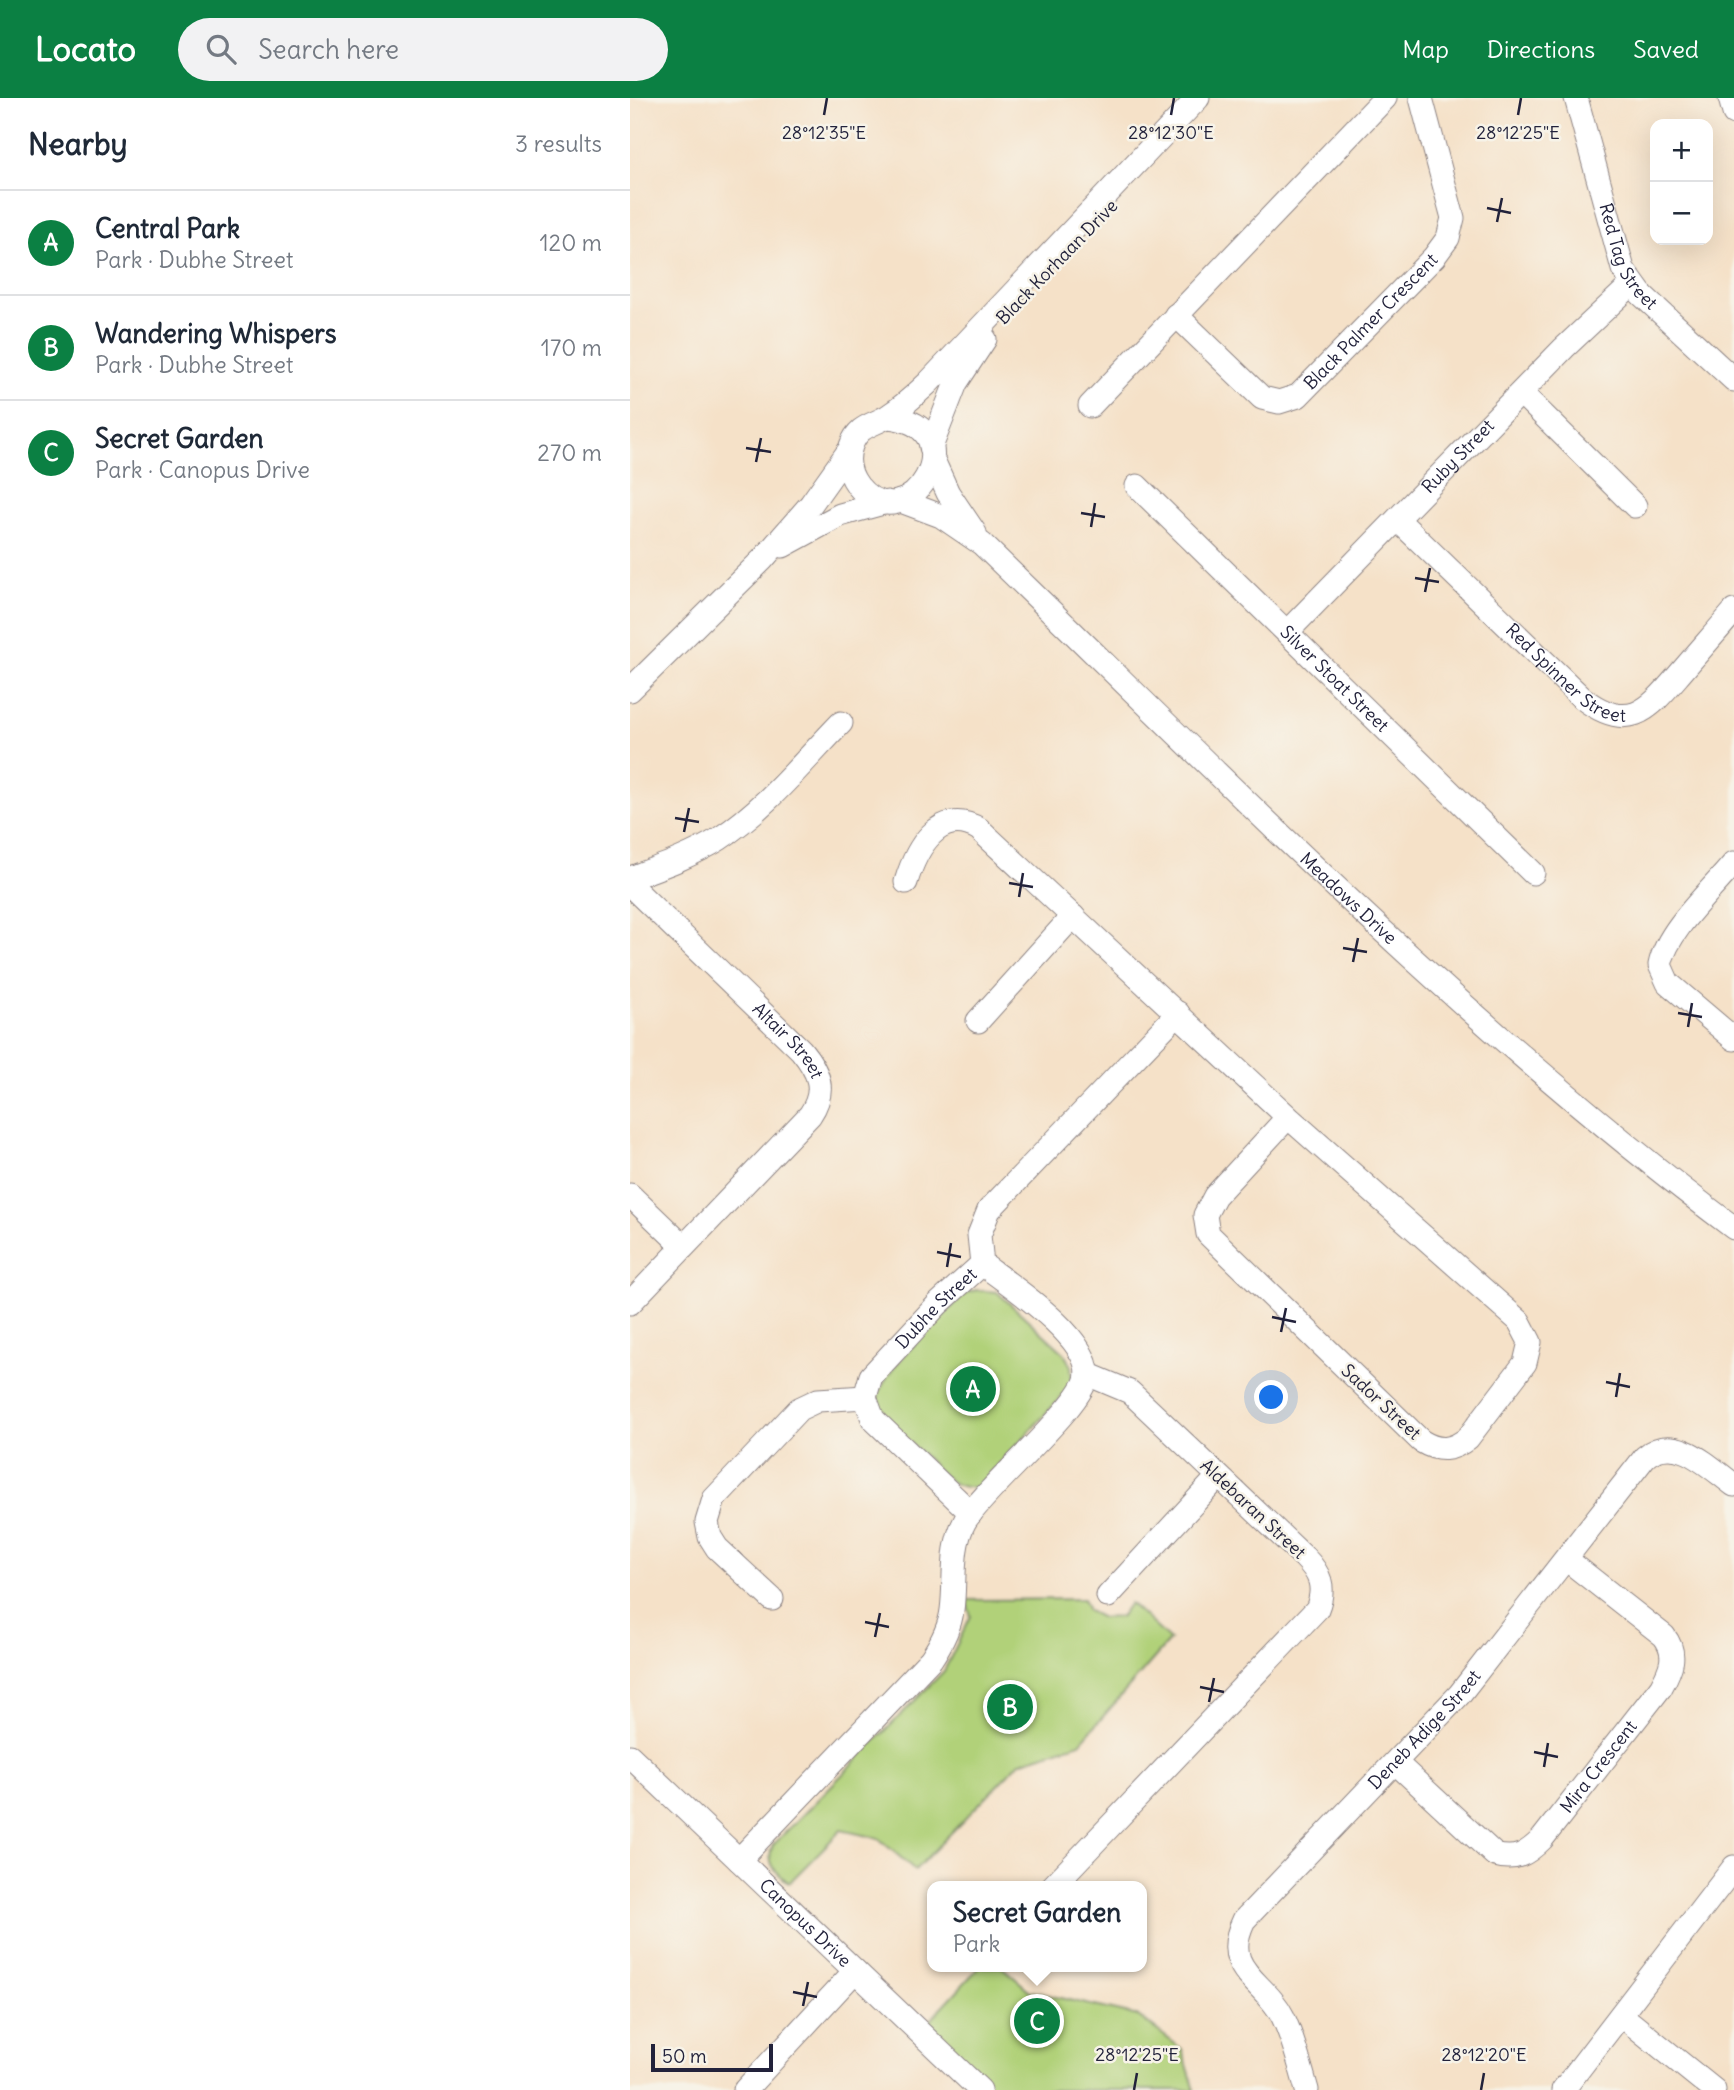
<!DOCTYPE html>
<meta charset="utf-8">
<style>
:root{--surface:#fff;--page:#f2f2f3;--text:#1f2937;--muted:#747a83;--line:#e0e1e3;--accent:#0b8043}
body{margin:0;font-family:Delius,sans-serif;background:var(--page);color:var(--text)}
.controls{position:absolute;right:21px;top:21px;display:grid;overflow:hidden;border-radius:14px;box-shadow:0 7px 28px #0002}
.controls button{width:63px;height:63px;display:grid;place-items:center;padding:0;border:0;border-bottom:2px solid var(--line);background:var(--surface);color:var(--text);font:35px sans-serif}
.scale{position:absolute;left:21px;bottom:18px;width:122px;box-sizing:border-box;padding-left:7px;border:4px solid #22223b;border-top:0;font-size:19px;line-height:24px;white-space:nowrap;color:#22223b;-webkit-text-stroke:5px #f7f3e8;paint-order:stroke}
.you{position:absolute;left:642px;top:1300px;width:24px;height:24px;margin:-18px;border:5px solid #fff;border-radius:50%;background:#1a73e8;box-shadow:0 0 0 10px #1a73e833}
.badge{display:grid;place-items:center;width:46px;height:46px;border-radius:50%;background:var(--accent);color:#fff;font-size:23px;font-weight:700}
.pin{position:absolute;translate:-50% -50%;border:4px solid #fff;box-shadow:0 2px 7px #0006}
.popup{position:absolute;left:297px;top:1783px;width:220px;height:91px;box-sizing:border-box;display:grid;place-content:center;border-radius:14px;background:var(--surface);filter:drop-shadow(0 2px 5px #0005);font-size:23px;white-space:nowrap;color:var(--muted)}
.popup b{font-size:26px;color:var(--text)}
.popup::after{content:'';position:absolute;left:50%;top:100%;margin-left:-14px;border:14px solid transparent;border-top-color:var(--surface)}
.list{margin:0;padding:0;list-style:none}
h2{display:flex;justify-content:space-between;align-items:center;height:91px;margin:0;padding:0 28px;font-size:30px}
h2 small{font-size:23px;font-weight:400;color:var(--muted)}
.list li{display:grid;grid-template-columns:46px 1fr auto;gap:21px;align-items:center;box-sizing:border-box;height:105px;padding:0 28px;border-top:2px solid var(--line)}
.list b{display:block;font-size:26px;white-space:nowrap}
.list p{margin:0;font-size:23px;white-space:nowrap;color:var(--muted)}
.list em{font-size:23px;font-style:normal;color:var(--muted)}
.icon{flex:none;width:38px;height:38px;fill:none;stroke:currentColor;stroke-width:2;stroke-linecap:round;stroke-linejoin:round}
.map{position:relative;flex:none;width:1104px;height:1992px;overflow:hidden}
header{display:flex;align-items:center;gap:42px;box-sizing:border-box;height:98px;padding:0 35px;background:var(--accent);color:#fff}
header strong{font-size:33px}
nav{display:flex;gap:38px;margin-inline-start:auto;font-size:24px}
.search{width:490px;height:63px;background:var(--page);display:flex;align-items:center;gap:18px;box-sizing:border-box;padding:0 24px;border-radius:38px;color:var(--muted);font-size:26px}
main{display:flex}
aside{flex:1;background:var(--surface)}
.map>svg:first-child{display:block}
.green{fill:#b1d179;stroke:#6a7a5a;stroke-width:2}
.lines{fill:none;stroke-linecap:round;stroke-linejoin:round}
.minor-casing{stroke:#8c8282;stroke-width:25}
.minor{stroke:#fff;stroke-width:23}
.ticks{fill:none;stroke:#22223b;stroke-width:2.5}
.labels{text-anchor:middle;stroke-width:5;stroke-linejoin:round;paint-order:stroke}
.street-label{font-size:18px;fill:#22223b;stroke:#f7f3e8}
.ticks-label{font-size:18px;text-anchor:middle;fill:#22223b;stroke:#f7f3e8;stroke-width:5;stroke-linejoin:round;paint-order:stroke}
</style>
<header>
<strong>Locato</strong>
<div class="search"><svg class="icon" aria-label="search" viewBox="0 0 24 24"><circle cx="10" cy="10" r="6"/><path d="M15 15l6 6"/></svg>Search here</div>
<nav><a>Map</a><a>Directions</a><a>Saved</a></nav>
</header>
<main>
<aside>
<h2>Nearby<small>3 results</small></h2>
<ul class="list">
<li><span class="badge">A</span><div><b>Central Park</b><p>Park · Dubhe Street</p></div><em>120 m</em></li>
<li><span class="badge">B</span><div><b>Wandering Whispers</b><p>Park · Dubhe Street</p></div><em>170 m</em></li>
<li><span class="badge">C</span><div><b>Secret Garden</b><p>Park · Canopus Drive</p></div><em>270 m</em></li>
</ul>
</aside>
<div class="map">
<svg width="1104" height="1992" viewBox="0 0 1104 1992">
<rect width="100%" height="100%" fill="#f7f3e8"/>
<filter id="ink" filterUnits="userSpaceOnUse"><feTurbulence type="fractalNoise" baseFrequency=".0143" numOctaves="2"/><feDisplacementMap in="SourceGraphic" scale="14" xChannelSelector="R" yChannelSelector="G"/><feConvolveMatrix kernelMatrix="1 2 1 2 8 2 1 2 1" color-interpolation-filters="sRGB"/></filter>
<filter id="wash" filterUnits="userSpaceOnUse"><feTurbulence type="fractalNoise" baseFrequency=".00686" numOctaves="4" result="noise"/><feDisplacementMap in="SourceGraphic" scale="28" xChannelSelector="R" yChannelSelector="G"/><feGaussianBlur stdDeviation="1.57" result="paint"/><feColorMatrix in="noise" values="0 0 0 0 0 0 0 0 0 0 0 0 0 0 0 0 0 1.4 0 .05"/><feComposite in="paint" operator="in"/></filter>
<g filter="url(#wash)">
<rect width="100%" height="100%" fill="#f5e1c8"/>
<path class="green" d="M346 1192 367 1194 433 1254 441 1268 442 1282 436 1294 348 1389C323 1393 311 1375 295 1359 284 1347 251 1322 248 1307 242 1279 316 1216 336 1195Z
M453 1501 458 1513 472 1520 490 1519 500 1505 540 1542 450 1645 390 1664 285 1772 248 1740 211 1732 159 1785C146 1774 135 1765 143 1747L314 1573 341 1518 336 1502Z
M349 1869H372L400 1893 508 1918 552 1951 565 1992H363L295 1928Z"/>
</g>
<g filter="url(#ink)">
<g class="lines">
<g class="minor-casing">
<g id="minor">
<path id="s1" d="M946 0 993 171 1011 196 1104 282"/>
<path d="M1100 0 1104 15"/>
<path id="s2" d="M546 217 632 300 649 304 668 298 804 159 818 140 823 120 791 0"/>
<path d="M891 295 1005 408"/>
<path d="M460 308 755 0"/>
<path d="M258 319C351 328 277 449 228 388 219 376 216 362 221 348 229 325 245 328 261 316 275 307 286 296 298 285L568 0"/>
<path d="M301 349 326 285 355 241"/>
<path d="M303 362 318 395 345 435"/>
<path id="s3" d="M507 388 903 775"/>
<path id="s4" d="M271 403 311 418 352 446C595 681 833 927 1104 1130"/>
<path id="s5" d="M768 422 951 599C1001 638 1020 610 1053 572 1070 552 1087 533 1104 513"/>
<path d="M153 448 210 417 257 404"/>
<path id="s6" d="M657 534 934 250 1002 186"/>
<path d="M0 592 133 461 181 406 218 354"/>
<path d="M1104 765C1081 793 1037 832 1030 867L1038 885 1104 941"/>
<path d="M0 780C30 769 62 758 89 741 136 710 172 665 211 625"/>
<path d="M276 784C286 751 309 708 349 731L658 1019 889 1223 900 1244 895 1265 838 1340C822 1353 809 1354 791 1343L578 1136 575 1117 585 1098 658 1019"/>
<path id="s7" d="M0 787 171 952C189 974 197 992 180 1017L0 1205"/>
<path d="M348 923 443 818"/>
<path d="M0 1097 53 1148"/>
<path d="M352 1166 349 1137 359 1112 548 915"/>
<path id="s8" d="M341 1415 243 1321 235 1299 241 1278 308 1206 352 1166"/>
<path d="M478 1498 588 1379"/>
<path d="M142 1501 87 1450 80 1439 77 1424 84 1401 169 1311 188 1302 235 1299"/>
<path id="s9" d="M0 1658 350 1992"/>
<path id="s10" d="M766 1665 865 1757C886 1763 897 1756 912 1741L1031 1589C1041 1571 1048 1556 1034 1538L936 1461"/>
<path d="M109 1762 301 1561C311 1546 320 1530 322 1512 326 1483 320 1450 335 1423 355 1390 457 1305 457 1276 458 1238 380 1187 352 1166"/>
<path d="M423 1788 687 1511C696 1489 690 1475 674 1459L500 1294 457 1276"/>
<path d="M991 1917 1084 1992"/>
<path d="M115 1992 225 1873"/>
<path id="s11" d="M677 1992C670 1968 664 1942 653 1919 635 1882 589 1873 614 1822L829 1597 1015 1359C1045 1333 1079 1369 1104 1387"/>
<path d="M933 1992 1104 1769"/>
</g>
</g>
<use href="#minor" class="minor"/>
</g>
</g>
<path class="ticks" d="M194 17 197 0M541 17 544 0M888 17 891 0M857 110 881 115M867 124 872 100M116 350 141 354M126 364 131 340M451 415 475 419M461 429 465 405M785 480 809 484M795 494 800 470M45 720 69 724M54 734 59 710M379 785 403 789M389 799 393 775M713 850 737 854M723 864 728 840M1048 915 1072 919M1058 929 1062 905M307 1154 331 1159M317 1169 321 1145M642 1219 666 1224M651 1234 656 1210M976 1284 1000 1289M986 1299 990 1275M235 1524 259 1529M245 1539 250 1515M570 1589 594 1594M579 1604 584 1580M904 1654 928 1659M914 1669 918 1645M163 1894 187 1899M173 1908 178 1884M504 1992 507 1975M851 1992 854 1975"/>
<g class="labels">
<g class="street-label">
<text dy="6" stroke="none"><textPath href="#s1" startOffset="168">Red Tag Street</textPath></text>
<text transform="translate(427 164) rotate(-46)" y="6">Black Korhaan Drive</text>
<text dy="6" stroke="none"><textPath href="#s2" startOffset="261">Black Palmer Crescent</textPath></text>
<text dy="6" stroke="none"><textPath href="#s6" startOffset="245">Ruby Street</textPath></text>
<text dy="6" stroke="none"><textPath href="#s5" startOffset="229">Red Spinner Street</textPath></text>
<text dy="6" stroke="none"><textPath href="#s3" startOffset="276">Silver Stoat Street</textPath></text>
<text dy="6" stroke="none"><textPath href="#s4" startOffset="602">Meadows Drive</textPath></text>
<text dy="6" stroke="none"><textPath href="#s7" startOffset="222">Altair Street</textPath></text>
<text dy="6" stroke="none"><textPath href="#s8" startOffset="275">Dubhe Street</textPath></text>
<text transform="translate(751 1304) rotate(43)" y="6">Sador Street</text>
<text transform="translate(623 1411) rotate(43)" y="6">Aldebaran Street</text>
<text dy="6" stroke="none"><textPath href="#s11" startOffset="453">Deneb Adige Street</textPath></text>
<text dy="6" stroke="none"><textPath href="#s10" startOffset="280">Mira Crescent</textPath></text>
<text dy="6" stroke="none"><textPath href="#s9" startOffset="242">Canopus Drive</textPath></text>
</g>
</g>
<g class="ticks-label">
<text x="194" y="41">28°12'35"E</text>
<text x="541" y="41">28°12'30"E</text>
<text x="888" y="41">28°12'25"E</text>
<text x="507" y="1963">28°12'25"E</text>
<text x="854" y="1963">28°12'20"E</text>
</g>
</svg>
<div class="controls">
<button>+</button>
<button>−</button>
</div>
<div class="scale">50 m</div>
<div class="you"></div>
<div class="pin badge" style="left:343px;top:1291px">A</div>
<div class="pin badge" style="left:380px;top:1609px">B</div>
<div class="pin badge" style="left:407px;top:1923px">C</div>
<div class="popup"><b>Secret Garden</b>Park</div>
</div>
</main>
